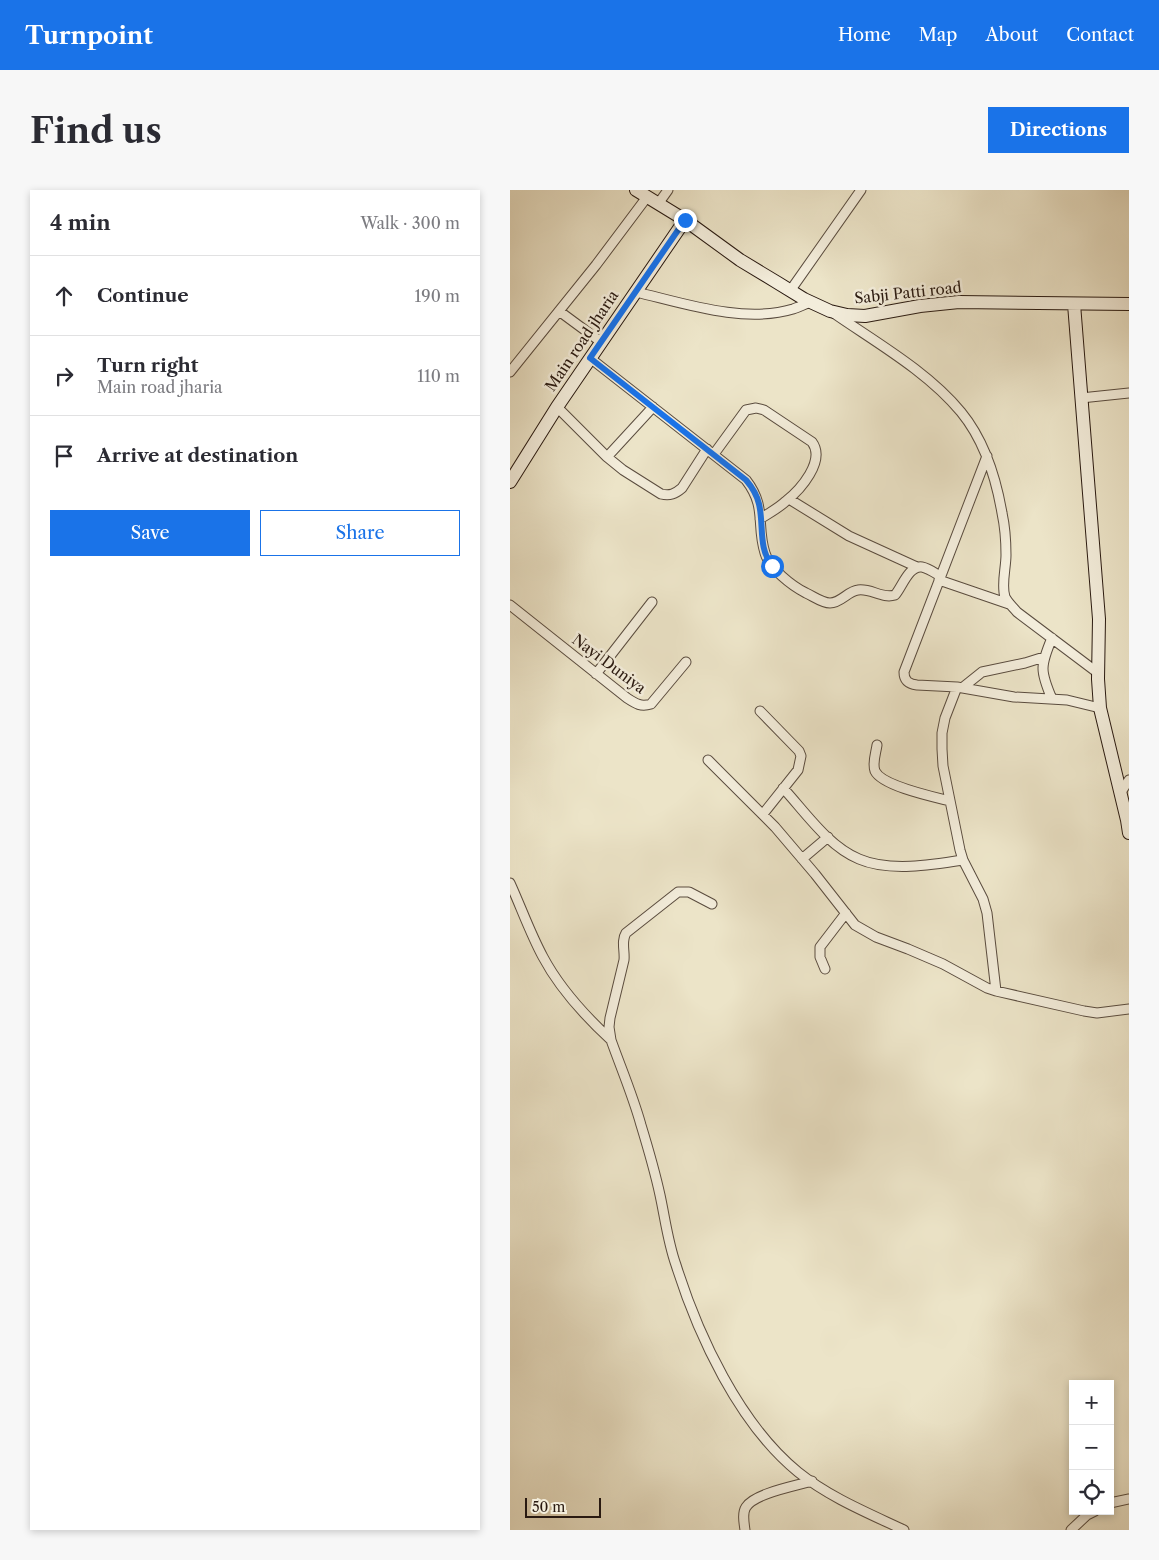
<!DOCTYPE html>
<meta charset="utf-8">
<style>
:root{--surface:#fff;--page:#f7f7f7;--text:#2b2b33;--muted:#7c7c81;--line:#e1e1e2;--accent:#1a73e8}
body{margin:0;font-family:"Libre Caslon Text",serif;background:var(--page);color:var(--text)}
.controls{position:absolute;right:15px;bottom:15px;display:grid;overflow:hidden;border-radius:0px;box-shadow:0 2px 8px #0003}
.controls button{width:45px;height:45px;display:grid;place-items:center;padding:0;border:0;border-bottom:1px solid var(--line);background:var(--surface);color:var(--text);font:25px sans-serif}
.scale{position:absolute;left:15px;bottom:12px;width:76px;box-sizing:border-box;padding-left:5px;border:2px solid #2a1a11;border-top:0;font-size:14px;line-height:18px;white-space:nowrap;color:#2a1a11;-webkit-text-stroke:4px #f3eddb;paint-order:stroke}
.stop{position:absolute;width:15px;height:15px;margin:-11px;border:4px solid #1a73e8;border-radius:50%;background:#fff}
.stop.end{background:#1a73e8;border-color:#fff;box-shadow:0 1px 5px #0008}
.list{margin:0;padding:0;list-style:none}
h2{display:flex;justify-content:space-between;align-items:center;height:65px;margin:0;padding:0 20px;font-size:21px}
h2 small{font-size:16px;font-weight:400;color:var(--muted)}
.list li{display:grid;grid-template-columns:32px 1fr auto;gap:15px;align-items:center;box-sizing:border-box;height:80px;padding:0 20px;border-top:1px solid var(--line)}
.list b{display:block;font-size:19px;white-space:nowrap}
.list p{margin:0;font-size:16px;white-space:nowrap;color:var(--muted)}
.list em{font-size:16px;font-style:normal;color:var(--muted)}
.actions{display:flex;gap:10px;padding:15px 20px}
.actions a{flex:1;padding:11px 0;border:1px solid var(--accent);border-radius:0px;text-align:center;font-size:18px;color:var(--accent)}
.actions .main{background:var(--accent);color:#fff}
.icon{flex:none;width:28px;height:28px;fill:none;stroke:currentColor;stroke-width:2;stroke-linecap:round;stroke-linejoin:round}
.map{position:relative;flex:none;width:619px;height:1340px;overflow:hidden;border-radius:0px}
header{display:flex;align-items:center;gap:30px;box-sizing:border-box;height:70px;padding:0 25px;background:var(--accent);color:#fff}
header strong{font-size:24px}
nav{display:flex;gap:28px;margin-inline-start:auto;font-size:18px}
.intro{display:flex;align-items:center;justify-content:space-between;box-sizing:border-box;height:120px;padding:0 30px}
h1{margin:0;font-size:35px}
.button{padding:12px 22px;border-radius:0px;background:var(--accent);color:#fff;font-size:18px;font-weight:700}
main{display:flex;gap:30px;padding:0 30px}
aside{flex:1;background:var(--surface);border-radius:0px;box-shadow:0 2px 8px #0003}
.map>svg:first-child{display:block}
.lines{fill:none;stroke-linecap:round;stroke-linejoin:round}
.street-casing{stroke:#5a4c3f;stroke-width:11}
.secondary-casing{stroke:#2a1a11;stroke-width:14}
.street{stroke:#f3eddb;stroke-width:9}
.secondary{stroke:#f3eddb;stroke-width:12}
.route{stroke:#1a73e8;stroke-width:6}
.labels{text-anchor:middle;stroke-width:5;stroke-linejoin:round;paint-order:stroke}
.street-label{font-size:15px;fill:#2a1a11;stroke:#f3eddb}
</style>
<header>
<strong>Turnpoint</strong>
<nav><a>Home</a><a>Map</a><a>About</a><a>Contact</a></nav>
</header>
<div class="intro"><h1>Find us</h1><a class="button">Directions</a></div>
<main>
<aside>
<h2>4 min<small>Walk · 300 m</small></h2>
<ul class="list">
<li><svg class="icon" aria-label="ahead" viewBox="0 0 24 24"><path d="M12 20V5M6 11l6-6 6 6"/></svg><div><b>Continue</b></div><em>190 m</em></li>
<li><svg class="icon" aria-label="right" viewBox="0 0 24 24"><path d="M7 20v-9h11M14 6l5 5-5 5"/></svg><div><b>Turn right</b><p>Main road jharia</p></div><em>110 m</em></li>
<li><svg class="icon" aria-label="arrive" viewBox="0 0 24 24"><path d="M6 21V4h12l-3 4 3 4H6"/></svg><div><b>Arrive at destination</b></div></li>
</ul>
<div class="actions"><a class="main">Save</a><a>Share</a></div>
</aside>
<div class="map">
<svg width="619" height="1340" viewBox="0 0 619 1340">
<rect width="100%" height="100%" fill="#ece4c8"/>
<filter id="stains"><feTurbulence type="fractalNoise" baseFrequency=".004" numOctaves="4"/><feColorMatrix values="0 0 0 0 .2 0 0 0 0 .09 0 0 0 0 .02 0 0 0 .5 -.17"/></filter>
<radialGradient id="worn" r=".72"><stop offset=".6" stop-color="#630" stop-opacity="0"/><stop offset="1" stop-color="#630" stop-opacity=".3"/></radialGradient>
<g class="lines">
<g class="street-casing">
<path id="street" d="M148 14 158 0
M280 101 351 0
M126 102C173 113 234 134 283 119 289 117 295 114 301 112
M49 121 91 152
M325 124C367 153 418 182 451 222 474 250 486 288 492 323 495 337 496 351 496 365 496 378 491 395 495 407 498 413 503 417 507 422L588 483
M80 168 236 290C257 317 246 335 255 363 259 378 282 396 296 403 303 406 312 413 320 413 331 413 338 401 348 400 361 398 372 409 385 405 392 397 399 375 412 377 418 378 425 383 430 386
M0 182 86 75 137 7
M571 208 619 203
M47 217 97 267 113 280 151 304C160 306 165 304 172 298L197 259
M204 264 236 220 246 218 254 220 302 252C316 271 290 300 276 311 269 318 259 323 250 329
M477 266 394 482C394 491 399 494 407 495L447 497 504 507 557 510 590 518
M97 267 143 217
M279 309 339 346 407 377
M429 390 499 414
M0 415 117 508C126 514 131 517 141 514L176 472
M86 484 142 412
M447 497 435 528 432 543V559L433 576 450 660 453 670 473 709 477 723 486 801
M452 498 472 482 515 473 534 467
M542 509C530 481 530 476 542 448
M250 521 289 561 291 566 288 580 253 624
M367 555C366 563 362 573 365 581 372 596 424 607 440 611
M198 570 265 637 305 684 345 735 366 747 398 759 433 774 477 798 486 801 574 821 587 823 619 819
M273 598C296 623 318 656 349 669 379 682 422 675 453 670
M611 602 619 590
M292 669 318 647
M0 693C11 717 20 743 33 767 50 799 74 825 101 850
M202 714 179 702H168L116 743C111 751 115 761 114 770L100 828 99 837 101 850C111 878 123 906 131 935 138 958 145 982 150 1005 155 1028 158 1053 166 1075 188 1145 229 1234 288 1282 319 1307 358 1323 394 1340
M315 779 310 767V757L336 723
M600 1313 619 1309
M235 1340C234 1333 232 1323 236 1317 245 1303 286 1296 302 1291
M561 1340 577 1325 585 1321"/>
</g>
<g class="secondary-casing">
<path id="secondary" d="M126 0 175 30 230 70 268 93 294 109 320 121 337 125 355 126 410 116 449 112 619 114
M564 114 589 429 588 489 590 518 617 630 619 643
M0 292 47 217 175 30"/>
</g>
<use href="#street" class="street"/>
<use href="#secondary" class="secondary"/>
</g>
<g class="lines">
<path class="route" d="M175 30 80 168 236 290C242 297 247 305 249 314 254 335 248 358 262 376"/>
</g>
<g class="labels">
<g class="street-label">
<text transform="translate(398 103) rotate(-6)" y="5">Sabji Patti road</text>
<text transform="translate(72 151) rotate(-56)" y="5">Main road jharia</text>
<text transform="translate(99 474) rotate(37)" y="5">Nayi Duniya</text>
</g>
</g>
<rect width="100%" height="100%" filter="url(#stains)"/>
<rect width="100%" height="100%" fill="url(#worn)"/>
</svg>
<div class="controls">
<button>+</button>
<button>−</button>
<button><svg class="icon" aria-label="locate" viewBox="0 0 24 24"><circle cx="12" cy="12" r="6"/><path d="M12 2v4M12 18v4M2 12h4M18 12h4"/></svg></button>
</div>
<div class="scale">50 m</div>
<div class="stop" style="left:262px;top:376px"></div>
<div class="stop end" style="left:175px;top:30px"></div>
</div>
</main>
